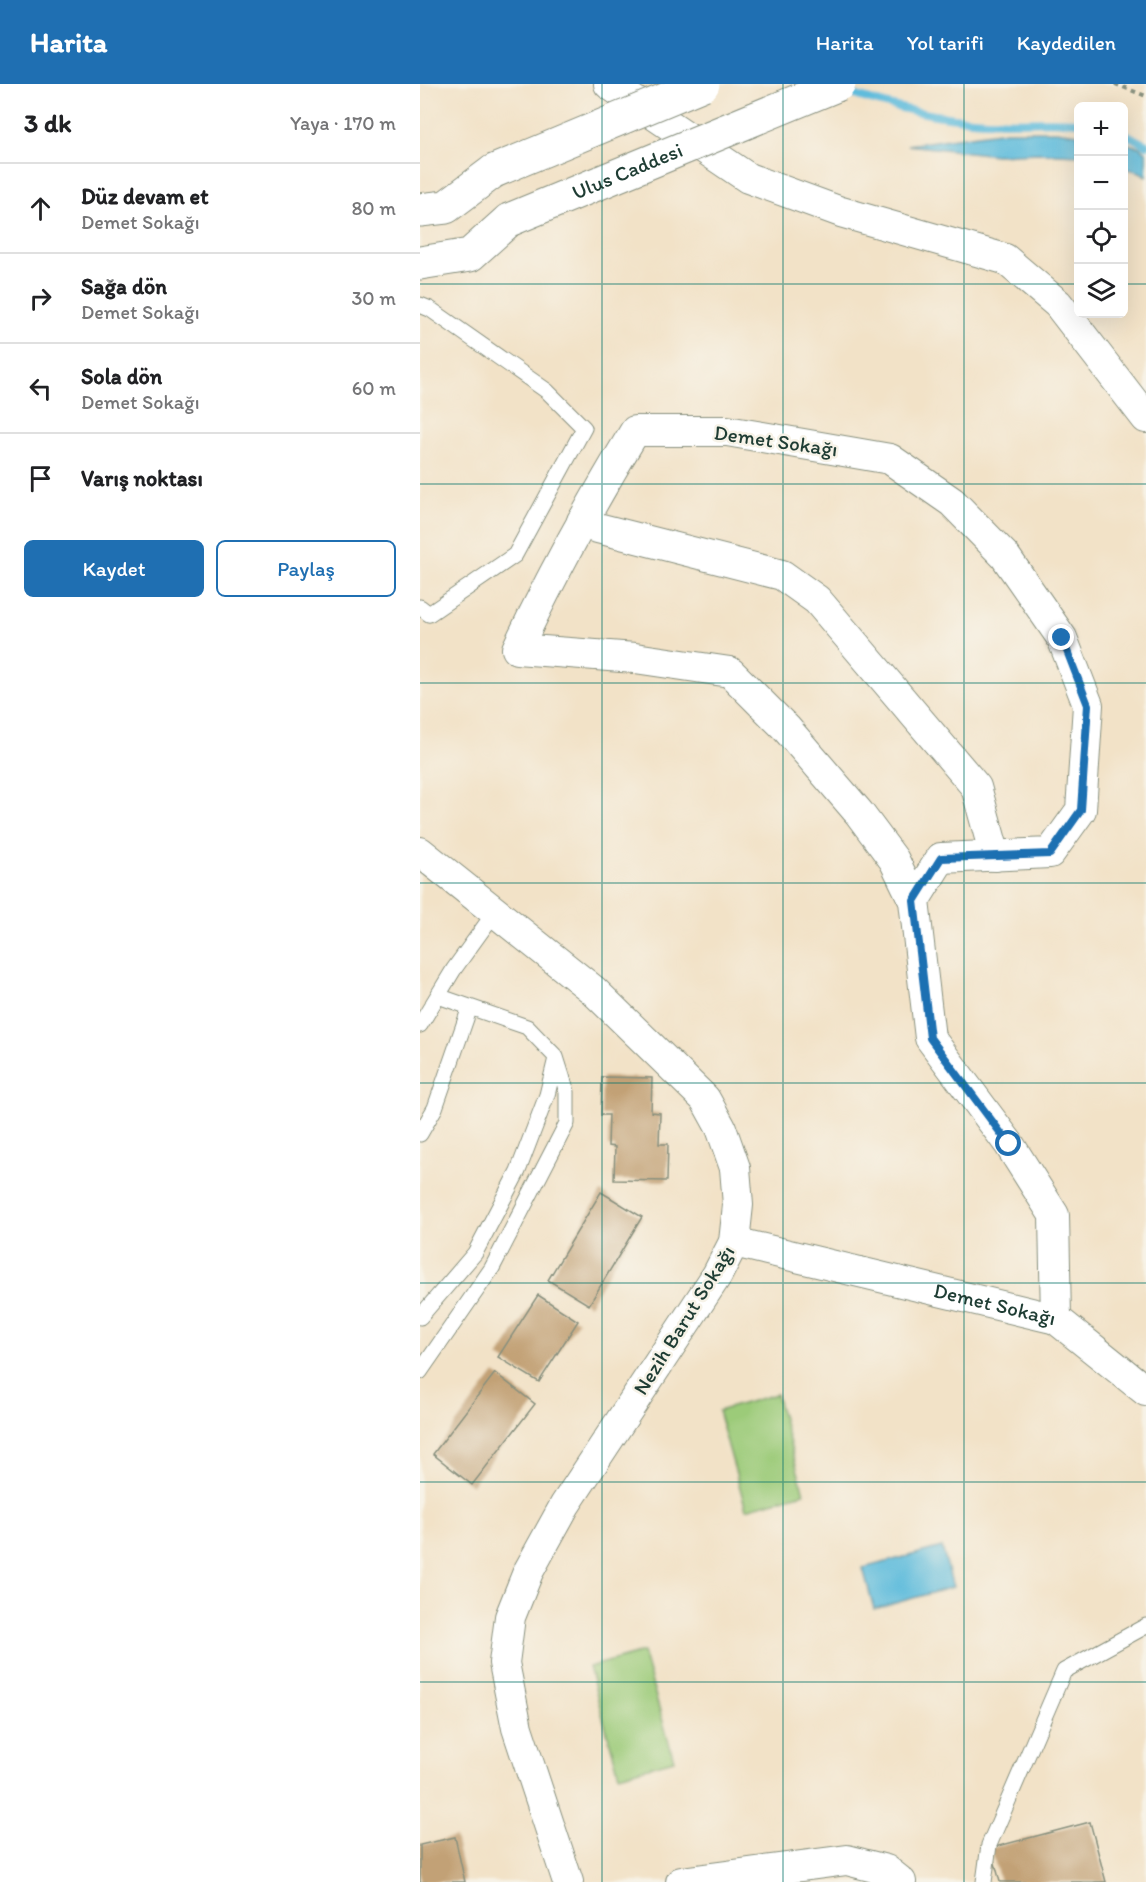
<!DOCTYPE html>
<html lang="tr">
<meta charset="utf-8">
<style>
:root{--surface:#fff;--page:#f6f6f6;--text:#202124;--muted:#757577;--line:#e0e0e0;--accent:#1f6fb2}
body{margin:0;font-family:Itim,sans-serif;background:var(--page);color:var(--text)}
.controls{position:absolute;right:18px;top:18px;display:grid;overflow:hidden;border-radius:9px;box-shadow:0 6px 24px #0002}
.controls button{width:54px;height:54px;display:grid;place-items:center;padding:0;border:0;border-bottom:2px solid var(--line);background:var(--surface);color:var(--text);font:30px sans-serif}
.stop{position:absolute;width:18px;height:18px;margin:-14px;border:4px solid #1f6fb2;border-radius:50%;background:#fff}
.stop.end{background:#1f6fb2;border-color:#fff;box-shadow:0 2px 6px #0008}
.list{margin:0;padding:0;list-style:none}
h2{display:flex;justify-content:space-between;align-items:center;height:78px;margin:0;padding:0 24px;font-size:26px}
h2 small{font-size:20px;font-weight:400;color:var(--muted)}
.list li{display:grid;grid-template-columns:39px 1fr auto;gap:18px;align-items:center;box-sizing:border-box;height:90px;padding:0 24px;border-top:2px solid var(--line)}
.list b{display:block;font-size:22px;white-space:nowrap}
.list p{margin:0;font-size:20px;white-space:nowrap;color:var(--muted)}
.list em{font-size:20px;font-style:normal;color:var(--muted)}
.actions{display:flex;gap:12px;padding:18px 24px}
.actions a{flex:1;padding:14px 0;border:2px solid var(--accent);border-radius:9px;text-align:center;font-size:21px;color:var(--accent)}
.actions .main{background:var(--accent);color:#fff}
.icon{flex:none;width:33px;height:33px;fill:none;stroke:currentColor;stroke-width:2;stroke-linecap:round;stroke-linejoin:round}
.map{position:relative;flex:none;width:726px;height:1798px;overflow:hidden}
header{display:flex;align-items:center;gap:36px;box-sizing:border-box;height:84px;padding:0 30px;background:var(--accent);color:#fff}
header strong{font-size:28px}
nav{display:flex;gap:33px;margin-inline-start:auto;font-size:21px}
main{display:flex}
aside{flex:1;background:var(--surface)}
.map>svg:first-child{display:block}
.green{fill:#9ccb79;stroke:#5e8456;stroke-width:1.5}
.water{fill:#5ebcdc;stroke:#3e7c88;stroke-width:1.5}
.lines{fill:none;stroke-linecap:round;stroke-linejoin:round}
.stream{stroke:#5ebcdc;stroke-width:8}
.building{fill:#c2a176}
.service-casing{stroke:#88907e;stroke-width:17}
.minor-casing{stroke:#88907e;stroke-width:32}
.tertiary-casing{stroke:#88907e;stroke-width:35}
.path{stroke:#88907e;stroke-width:4;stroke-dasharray:4.5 4.5;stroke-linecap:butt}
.service{stroke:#fff;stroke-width:15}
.minor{stroke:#fff;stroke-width:30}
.tertiary{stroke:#fff;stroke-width:33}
.tertiary-bridge-casing{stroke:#88907e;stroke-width:35;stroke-linecap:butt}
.tertiary-bridge{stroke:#fff;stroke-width:33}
.route{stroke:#1f6fb2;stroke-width:8}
.grid{fill:none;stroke:#0f766e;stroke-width:1.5;stroke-opacity:0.55}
.labels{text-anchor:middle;stroke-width:5;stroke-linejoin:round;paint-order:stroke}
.street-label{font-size:21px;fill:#1f3d34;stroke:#f7f3e8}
</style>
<header>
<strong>Harita</strong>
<nav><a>Harita</a><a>Yol tarifi</a><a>Kaydedilen</a></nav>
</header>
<main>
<aside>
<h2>3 dk<small>Yaya · 170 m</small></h2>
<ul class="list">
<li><svg class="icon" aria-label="ahead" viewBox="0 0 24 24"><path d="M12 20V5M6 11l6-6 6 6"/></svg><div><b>Düz devam et</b><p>Demet Sokağı</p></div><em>80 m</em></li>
<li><svg class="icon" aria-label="right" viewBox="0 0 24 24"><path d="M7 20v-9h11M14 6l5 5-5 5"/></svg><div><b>Sağa dön</b><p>Demet Sokağı</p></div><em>30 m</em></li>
<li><svg class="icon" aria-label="left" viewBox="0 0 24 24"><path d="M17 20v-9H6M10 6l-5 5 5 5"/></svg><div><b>Sola dön</b><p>Demet Sokağı</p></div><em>60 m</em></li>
<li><svg class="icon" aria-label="arrive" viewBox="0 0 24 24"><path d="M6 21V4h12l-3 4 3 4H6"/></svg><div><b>Varış noktası</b></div></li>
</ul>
<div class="actions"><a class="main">Kaydet</a><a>Paylaş</a></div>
</aside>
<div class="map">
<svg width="726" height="1798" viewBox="0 0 726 1798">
<rect width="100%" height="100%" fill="#f7f3e8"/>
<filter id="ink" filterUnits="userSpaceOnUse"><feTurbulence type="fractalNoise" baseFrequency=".0167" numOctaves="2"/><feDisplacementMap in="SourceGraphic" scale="12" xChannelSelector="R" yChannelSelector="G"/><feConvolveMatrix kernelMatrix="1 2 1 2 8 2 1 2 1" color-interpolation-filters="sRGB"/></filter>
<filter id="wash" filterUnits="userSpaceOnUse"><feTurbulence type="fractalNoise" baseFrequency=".008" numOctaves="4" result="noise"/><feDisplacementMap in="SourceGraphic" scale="24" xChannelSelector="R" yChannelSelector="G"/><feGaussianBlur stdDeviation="1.35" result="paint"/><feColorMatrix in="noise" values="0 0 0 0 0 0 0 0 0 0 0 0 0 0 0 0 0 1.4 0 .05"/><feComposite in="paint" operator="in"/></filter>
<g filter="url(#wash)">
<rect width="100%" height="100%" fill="#f2e2c7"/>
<path class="green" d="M356 1310 384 1409 326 1425 298 1327Z
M223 1568 254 1676 199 1691 169 1583Z"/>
<path class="water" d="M586 47H636L658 50V71L618 69 576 71 487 61Z
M704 59 719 63 726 68V92L720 88 704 84Z
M522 1463 533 1503 454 1525 443 1484Z"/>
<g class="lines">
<path class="stream" d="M422 7C469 23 517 34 566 37 597 39 628 36 658 38
M704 49 726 61"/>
</g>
<g id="blocks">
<path class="building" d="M182 993 232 994 231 1028 240 1029 239 1060H248L247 1097 194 1096 195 1063 188 1062 189 1031H181Z
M181 1108 222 1133 169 1221 128 1196Z
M118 1211 158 1237 119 1298 78 1273Z
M75 1289 115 1320 52 1401 13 1370Z
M670 1738 686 1798H580L571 1764Z
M35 1753 45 1798H0V1761Z"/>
</g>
</g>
<g filter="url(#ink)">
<use href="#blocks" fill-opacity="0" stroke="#88907e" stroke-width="1.5"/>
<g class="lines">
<g class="service-casing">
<path id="service" d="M0 221 10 225 127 307 164 344 95 471 9 530 0 523
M0 941 34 885 75 828
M0 1050 15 1024 50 923
M0 1233 55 1169 98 1087 127 1011 136 974
M0 1288 72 1184 147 1039V1008L136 973 107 943 18 912
M564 1798 569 1761 644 1587 726 1542"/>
</g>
<g class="minor-casing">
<g id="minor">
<path d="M189 0 328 94 421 128 585 175 638 220 726 334"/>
<path d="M162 437V440L362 491 397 516 556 703 575 772"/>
<path d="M0 768 173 906 285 1015 301 1044 315 1084 318 1121 314 1158 297 1191 145 1421 108 1488 90 1533 84 1579 97 1644 148 1798"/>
<path id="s1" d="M314 1158 636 1235 634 1131 589 1060 510 954 494 817 521 774 630 769 661 726 668 621 642 554 585 472 532 418 470 375 307 347H215C172 418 132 490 97 565L215 574 310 588 366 644 439 729 474 776 494 817"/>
<path d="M636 1235 726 1307"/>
<path d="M261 1798 427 1776 466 1786 481 1798"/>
</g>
</g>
<g class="tertiary-casing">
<path id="tertiary" d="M0 126 26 123 74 87
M0 179 50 171 89 136"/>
</g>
<path class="path" d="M695 0 726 12"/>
<use href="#service" class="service"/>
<use href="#minor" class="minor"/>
<use href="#tertiary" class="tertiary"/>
<g class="tertiary-bridge-casing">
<g id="tertiary-bridge">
<path d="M74 87 283 0"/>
<path id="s2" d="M89 136 419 0"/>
</g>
</g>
<use href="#tertiary-bridge" class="tertiary-bridge"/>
</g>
</g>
<g class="lines" filter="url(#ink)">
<path class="route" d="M589 1060 510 954 494 817 521 774 630 770 661 726 668 621 642 554"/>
</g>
<path class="grid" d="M182 0V1798M363 0V1798M544 0V1798M0 200H658M704 200H726M0 400H726M0 599H726M0 799H726M0 999H726M0 1199H726M0 1398H726M0 1598H726"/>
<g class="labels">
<g class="street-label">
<text dy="7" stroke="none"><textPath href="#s2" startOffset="128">Ulus Caddesi</textPath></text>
<text transform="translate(356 357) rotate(8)" y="7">Demet Sokağı</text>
<text dy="7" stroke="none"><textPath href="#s1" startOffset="268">Demet Sokağı</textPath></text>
<text transform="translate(264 1236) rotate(-58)" y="7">Nezih Barut Sokağı</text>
</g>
</g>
</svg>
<div class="controls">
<button>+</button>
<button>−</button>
<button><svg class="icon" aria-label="locate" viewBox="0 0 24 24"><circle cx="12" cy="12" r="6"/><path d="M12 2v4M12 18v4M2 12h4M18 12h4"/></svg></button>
<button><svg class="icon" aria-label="layers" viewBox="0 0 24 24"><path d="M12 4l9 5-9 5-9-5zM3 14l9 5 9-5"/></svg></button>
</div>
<div class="stop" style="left:589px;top:1060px"></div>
<div class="stop end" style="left:642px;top:554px"></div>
</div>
</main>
